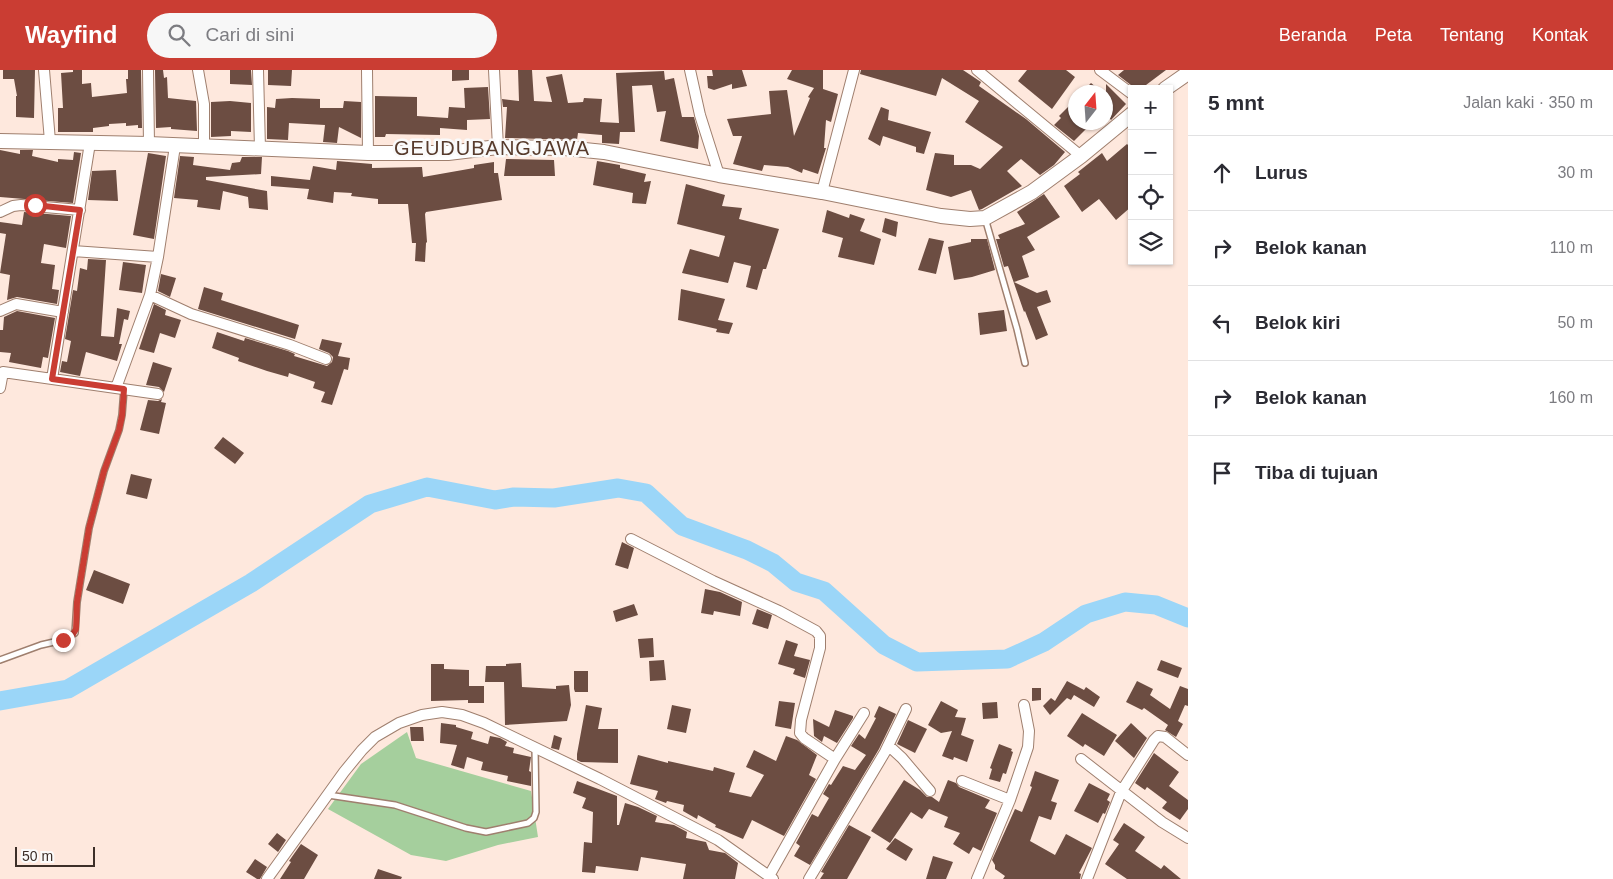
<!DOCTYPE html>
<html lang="id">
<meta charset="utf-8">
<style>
:root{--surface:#fff;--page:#f7f7f7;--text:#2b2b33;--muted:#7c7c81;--line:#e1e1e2;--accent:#ca3d33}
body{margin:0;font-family:Arial,sans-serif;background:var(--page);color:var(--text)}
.controls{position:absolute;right:15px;top:15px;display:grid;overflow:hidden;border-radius:0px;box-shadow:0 1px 4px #0004}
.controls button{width:45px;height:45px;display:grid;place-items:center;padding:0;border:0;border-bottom:1px solid var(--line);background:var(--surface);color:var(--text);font:25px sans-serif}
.compass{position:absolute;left:1068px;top:15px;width:45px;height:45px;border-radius:50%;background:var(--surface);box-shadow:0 1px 4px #0004;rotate:17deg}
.scale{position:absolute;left:15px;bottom:12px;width:80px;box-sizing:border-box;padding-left:5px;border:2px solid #3d2f28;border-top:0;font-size:14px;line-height:18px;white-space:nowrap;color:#3d2f28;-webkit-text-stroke:4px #fafafa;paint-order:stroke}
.stop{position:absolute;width:15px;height:15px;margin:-11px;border:4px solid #ca3d33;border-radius:50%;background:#fff}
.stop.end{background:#ca3d33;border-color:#fff;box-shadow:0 1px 5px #0008}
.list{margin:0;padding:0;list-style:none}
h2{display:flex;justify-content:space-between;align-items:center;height:65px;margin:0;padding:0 20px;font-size:21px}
h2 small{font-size:16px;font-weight:400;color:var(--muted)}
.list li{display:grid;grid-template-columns:32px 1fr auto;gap:15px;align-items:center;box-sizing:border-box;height:75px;padding:0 20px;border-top:1px solid var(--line)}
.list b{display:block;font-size:19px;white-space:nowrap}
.list em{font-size:16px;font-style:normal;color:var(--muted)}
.icon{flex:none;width:28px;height:28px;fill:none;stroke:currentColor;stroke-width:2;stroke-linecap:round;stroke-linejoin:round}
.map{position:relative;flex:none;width:1188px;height:809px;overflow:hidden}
header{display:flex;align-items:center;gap:30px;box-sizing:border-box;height:70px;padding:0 25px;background:var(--accent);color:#fff}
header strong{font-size:24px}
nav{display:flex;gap:28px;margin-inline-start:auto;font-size:18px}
.search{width:350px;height:45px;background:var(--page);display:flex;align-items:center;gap:12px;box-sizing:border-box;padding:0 18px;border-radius:28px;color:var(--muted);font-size:19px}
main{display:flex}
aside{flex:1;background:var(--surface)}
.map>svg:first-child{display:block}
.green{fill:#a5cf9d}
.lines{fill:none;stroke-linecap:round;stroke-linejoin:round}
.river{stroke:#9bd6f8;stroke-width:19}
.building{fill:#6c4d42}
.lane-casing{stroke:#9f7f6e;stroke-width:8}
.street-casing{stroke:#9f7f6e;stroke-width:12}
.secondary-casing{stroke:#9f7f6e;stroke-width:16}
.lane{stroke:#fff;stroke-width:5}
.street{stroke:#fff;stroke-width:10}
.secondary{stroke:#fff;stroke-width:14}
.route{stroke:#ca3d33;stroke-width:6}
.labels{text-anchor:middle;stroke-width:5;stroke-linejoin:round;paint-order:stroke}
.quarter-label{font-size:20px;letter-spacing:1px;fill:#573b2c;stroke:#fafafa}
</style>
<header>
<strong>Wayfind</strong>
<div class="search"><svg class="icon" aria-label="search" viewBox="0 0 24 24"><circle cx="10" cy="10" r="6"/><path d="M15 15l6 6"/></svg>Cari di sini</div>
<nav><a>Beranda</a><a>Peta</a><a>Tentang</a><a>Kontak</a></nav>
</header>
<main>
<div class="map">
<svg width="1188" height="809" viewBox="0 0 1188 809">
<rect width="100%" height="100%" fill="#fee8dd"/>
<path class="green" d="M407 662 416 688 531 721 538 767 498 775 446 791 411 785 328 739 361 694Z"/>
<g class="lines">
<path class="river" d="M0 631 68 619 251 513 370 434 427 417 495 430 514 427 554 428 618 418 646 423 682 456 747 480 773 493 796 512 824 521 884 575 917 592 1007 589 1044 572 1086 544 1125 532 1156 535 1188 548"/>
</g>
<path class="building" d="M3 0H35L34 48 16 47V26H17L14 9H3Z
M73 0H82V14L91 13 92 27 127 23 126 9H128V0H141L142 58H138V55L126 56V53L109 54V56L93 58V62H58V38H63L61 3 73 2Z
M155 0H163L164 8 167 7 168 28 196 31 197 61 171 59V57L156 58Z
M230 0H251L252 15 230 14Z
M268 0H292L291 16 268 15Z
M452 0H469V10L452 11Z
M518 0H532L534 31 552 32 546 7 562 4 568 33 583 32 584 28 602 29 600 52 619 53 616 3 664 1 665 10 674 8 682 47H694L699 66 698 79 660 71 666 41 657 42 652 15 632 16 635 62H620L619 74 602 73V65L578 63 577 70 505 68 507 37H503L502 29 519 31Z
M712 0H742L747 16 732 19V14L714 20 708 18 707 6H713Z
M792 0H823V19L838 24 831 52 826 50 824 78H826L818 104 803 99 802 103 788 97 764 95 762 101 733 94 742 66H733L727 49 771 44 769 21 787 20 794 66 810 28 808 27 814 18 787 9Z
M861 0H963L981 12 979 16 1026 49 1065 82 1054 95 1040 105 1021 89 1007 101 1022 116 982 139 979 140 971 120 951 127 926 120 935 83 954 85V95H971L980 99 1003 77 965 52 979 31 942 8 936 26 860 4Z
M1027 0H1066L1075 7 1052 39 1018 11Z
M1124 0H1166L1146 15 1144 19H1136L1118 5Z
M1091 13 1102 22H1082Z
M1106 14 1126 34 1111 50 1106 44Z
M488 17 490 49 467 50V60L440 58V65L386 64 385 67H375V26L417 27V46L448 48 449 37 465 38 464 18Z
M292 28 320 29V38H343L344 31 361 32V68L339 57 337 73 323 72 325 55 289 53 288 70 267 69V37L275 38 276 29Z
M1076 29V52H1093L1074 71 1054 55 1061 48 1059 46Z
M230 31 251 33V62L231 61V66L211 67V32Z
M881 37 889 40 888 50 931 62 924 84 916 82V77L883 66 880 76 868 69Z
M1127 74 1132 79V136L1116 150 1099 129 1082 142 1064 116 1080 104 1078 102 1102 83 1107 91Z
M0 80 20 84V80H33L32 86 58 92V89L73 90 74 82 81 83 73 133 0 127Z
M148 83 166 86 154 169 133 165Z
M180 86 194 87 193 95 230 100 232 93 240 92 242 87H262L261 104 206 107V110L267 121 268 140 249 138 248 127 223 121 220 140 197 137 198 130 174 128Z
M506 89 554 90 555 106H504Z
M337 91 372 94V98L422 97 423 107 474 98V95L494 92V103H498L502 130 426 142 425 144 427 172 426 173 425 192 415 191 416 173H412L408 134H378V129L351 126 352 123 334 122 333 133 307 129 309 119 271 116V106L310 110 313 96 336 100Z
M597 91 620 95V98L646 104 644 112 651 111 646 134 632 133 633 123 593 115Z
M116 100 118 131 88 130 92 101Z
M686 114 725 125 722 136 742 138 739 149 779 159 766 199H763L757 220 746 217 751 196 734 192 728 213 682 203 690 179 719 187 725 166 677 154Z
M1044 124 1060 147 1027 167 1035 180 1022 186 1029 207 1014 212 1037 223 1047 220 1051 232 1037 237 1048 265 1036 270 1025 241 1024 242 1008 196 1004 197 996 169H1000L998 165 1025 154 1017 142Z
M827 140 849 148 850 144 865 149 860 161 881 169 874 195 838 187 843 168 822 162Z
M24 142 71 146 66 178 44 174 41 193 55 195 52 219 59 220 57 234 17 227 7 230 10 205 0 203 6 164 0 163V152L22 155Z
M885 148 898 152 896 167 882 162Z
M929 168 944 171 936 204 918 200Z
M971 169H987L995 200 972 207 954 210 948 177 971 172Z
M88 189 106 190 101 266 114 267 117 238 130 241 128 250 124 249 119 274H122L117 291 86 282 80 306 60 302 62 291 67 292 71 271 65 269 73 220 77 221 80 198 87 200Z
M123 192 146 195 142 223 119 220Z
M161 204 176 208 170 227 158 221Z
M204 217 223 223 221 230 299 255 295 269 198 239Z
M681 219 725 229 718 250 733 253 729 264 716 262 717 259 678 250Z
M154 234 166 240 165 245 181 250 175 268 160 263 154 283 139 279Z
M1004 240 1007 261 980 265 978 243Z
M17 241 55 248 48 288 43 287 41 298 9 292 11 283 0 282V260H3L4 247Z
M217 262 244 271 245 268 288 281 295 284 294 286 327 296 332 292 333 287 329 283 319 279 322 269 342 273 338 286 350 288 348 300 344 299 332 335 321 332 325 322 313 318 315 312 289 303 288 307 267 301 238 291 239 288 212 278Z
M153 292 172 298 164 322 159 317 146 315Z
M162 329 161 332 166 333 159 364 140 360 148 330 158 331Z
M223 367 244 383 235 394 214 378Z
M131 404 152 409 147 429 126 424Z
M622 472 634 478 628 499 615 495Z
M94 500 130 514 123 534 86 520Z
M705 519 720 522 742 532 740 546 714 541 713 545 701 543Z
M634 534 638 545 616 552 613 541Z
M757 539 772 545 768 559 752 554Z
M653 568 654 587 640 588 638 569Z
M786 570 798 574 794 586 810 590 805 608 793 604 795 599 778 594Z
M664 590 666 610 650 611 649 591Z
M1161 590 1182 598 1178 608 1157 600Z
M521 593 522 617 556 619V616L569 615 571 635 567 651 505 655 504 612H485L486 596H506V594Z
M431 594H444V599L469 600V616H484V633H468V630L431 631Z
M574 601H588V622H575L574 619Z
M1067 611 1084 620 1086 617 1100 627 1094 637 1074 625 1071 630 1067 628 1050 645 1043 636 1051 628 1055 631Z
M1137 611 1153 619 1150 625 1170 639 1180 616 1188 619V636L1185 635 1178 651 1183 654 1176 667 1165 660 1168 655 1144 638 1142 640 1126 632Z
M1032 618H1041V630L1032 631Z
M779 631 795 633 791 659 775 656Z
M941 631 958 640 955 647 966 648 961 665 974 670 967 692 954 687 953 690 942 686 952 661 941 663 928 655Z
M997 632 998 648 983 649 982 633Z
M586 635 602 638 598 659H618V693L581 692 577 690V684Z
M672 635 691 639 686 663 667 659Z
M879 636 896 644 879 679 810 795 794 786 800 776 796 773 812 744 818 747 829 728 823 724 829 714 831 715 843 696 855 700 866 685 851 676 859 664 865 669 876 648 874 647Z
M835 640 853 646V648L837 673 824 666 822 672 814 666 813 649 829 657Z
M1082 643 1117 665 1104 686 1085 674 1083 677 1067 666Z
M908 650 927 659 915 683 897 674Z
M441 653 456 655V657L473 662 471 669 488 674 490 666 500 668 507 672 505 676 514 678 513 683 531 687 529 701 531 702V716L507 711 508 706 481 700 483 692 467 687 464 699 451 695 457 675 440 673Z
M1131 653 1147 668 1134 688 1115 671Z
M410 657H423L424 671H411Z
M554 665 562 668 559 680 551 678Z
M786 666 797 670 817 685 809 705 816 709 784 766 752 750 743 769 715 757 716 755 698 745 697 749 683 741 684 735 667 731 666 733 655 729 658 721 630 714 638 685 668 693V691L713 701 714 697 735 703 729 722 751 727 764 705 746 697 754 680 776 691Z
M999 674 1012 679 1011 681 1013 682 1006 704 1003 703 1000 712 989 709 992 699 990 698Z
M1154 683 1179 702 1169 716 1188 730V739L1180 750 1162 738 1167 732 1147 717 1145 720 1135 713Z
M1035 701 1059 710 1051 731 1057 733 1051 750 1039 746 1030 771 1055 785 1066 764 1092 778 1079 803 1081 804 1080 809H1003L1005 806 995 799V795L992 790 1015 739 1022 742 1032 717 1030 716Z
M904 710 920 720 927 727H932L939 732 948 710 956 713 959 717 990 730 985 738 997 743 981 781 973 777 969 784 953 774 960 763 944 757 948 747 929 739 922 749 911 742 890 773 871 761Z
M577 711 617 726V755H619L625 733 638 737 657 746 655 752 674 755 687 762 686 768 706 772 709 780 725 783 738 793 735 809H683L686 794 641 787 638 801 596 796 595 803 582 802 584 772 592 773 593 742 582 738 586 728 573 723Z
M1089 713 1110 724 1107 730 1110 732 1105 744 1103 743 1098 753 1074 741Z
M1124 753 1145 767 1135 781 1161 799 1164 795 1181 809H1127L1105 794 1119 774 1113 770Z
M849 755 871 767 847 809H820L824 803 821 802Z
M277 763 286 770 278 782 268 774Z
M895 768 913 779 906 791 886 779Z
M301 774 318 785 304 809H280L291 792 289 791Z
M933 786 953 792 946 809H926Z
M255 789 267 797 260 809H257L246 802Z
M378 799 402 807 401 809H374Z"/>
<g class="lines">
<g class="lane-casing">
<path id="lane" d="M985 148 1017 259 1025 293
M0 590 41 575 63 570 75 563 77 532 89 458 104 401 119 360 122 345 124 319
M328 725 395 735 466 758 486 762 528 753 534 748 536 742 535 678"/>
</g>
<g class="street-casing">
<path id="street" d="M44 0 50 71
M148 0 149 74
M198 0 204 34V76
M258 0 260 79
M367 0 368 83
M494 0 498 77
M690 0 700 45 719 105
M977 0 1081 86
M1100 0 1132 24
M822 122 854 0
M0 142 13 136 21 135 80 140
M73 181 158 187
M150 225 191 244 290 275 326 289
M0 241 16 234 63 242
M52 309 90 73
M0 318 3 302 158 324
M116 318 150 225 158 187 175 76
M631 469 713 511 779 541 816 561 820 566V578L801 650 800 663 804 668 835 689
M889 676 902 688 930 721
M1081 689 1162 752 1188 768
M962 711 1010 730
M769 806 835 689 864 643
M267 809 344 702 362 680 375 667 399 653 422 645 442 642 462 645 484 653 600 709 718 770 773 809
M809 809 885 682 906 639
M977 809 1010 730 1028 677 1029 661 1024 635
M1087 809 1121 722 1154 670 1158 666 1165 667 1188 685"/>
</g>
<g class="secondary-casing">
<path id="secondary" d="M1165 19 1188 3
M0 71 149 74 368 83H448L498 77 565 78 604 82 719 105 822 122 941 146 970 149 985 148 1032 122 1081 86 1132 44"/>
</g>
<use href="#lane" class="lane"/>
<use href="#street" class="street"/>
<use href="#secondary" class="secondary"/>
</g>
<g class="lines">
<path class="route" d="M35 135 80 140 52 309 124 319 122 346 119 360 104 401 89 458 77 532 76 559 72 566 63 570"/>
</g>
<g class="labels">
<g class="quarter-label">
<text x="492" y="85">GEUDUBANGJAWA</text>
</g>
</g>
</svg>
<div class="controls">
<button>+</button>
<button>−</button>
<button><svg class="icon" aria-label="locate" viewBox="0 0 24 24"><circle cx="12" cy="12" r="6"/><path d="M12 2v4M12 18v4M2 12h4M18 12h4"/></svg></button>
<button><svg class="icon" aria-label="layers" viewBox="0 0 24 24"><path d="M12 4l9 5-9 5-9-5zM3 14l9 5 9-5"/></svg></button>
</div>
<svg class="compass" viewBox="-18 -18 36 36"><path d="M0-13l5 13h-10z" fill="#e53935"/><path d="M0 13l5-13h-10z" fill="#7c7c81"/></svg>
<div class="scale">50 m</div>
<div class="stop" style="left:35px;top:135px"></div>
<div class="stop end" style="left:63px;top:570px"></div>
</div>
<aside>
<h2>5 mnt<small>Jalan kaki · 350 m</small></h2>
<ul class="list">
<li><svg class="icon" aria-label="ahead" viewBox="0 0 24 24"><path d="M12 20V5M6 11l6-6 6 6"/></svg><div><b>Lurus</b></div><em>30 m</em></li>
<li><svg class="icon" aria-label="right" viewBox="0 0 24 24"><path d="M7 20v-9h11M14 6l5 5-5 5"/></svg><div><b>Belok kanan</b></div><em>110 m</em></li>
<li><svg class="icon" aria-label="left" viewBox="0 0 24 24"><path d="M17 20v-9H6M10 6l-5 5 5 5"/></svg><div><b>Belok kiri</b></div><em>50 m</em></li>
<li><svg class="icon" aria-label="right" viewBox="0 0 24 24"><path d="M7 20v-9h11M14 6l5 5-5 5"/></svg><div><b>Belok kanan</b></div><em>160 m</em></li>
<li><svg class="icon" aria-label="arrive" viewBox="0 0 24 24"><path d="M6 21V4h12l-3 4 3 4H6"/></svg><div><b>Tiba di tujuan</b></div></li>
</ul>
</aside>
</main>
